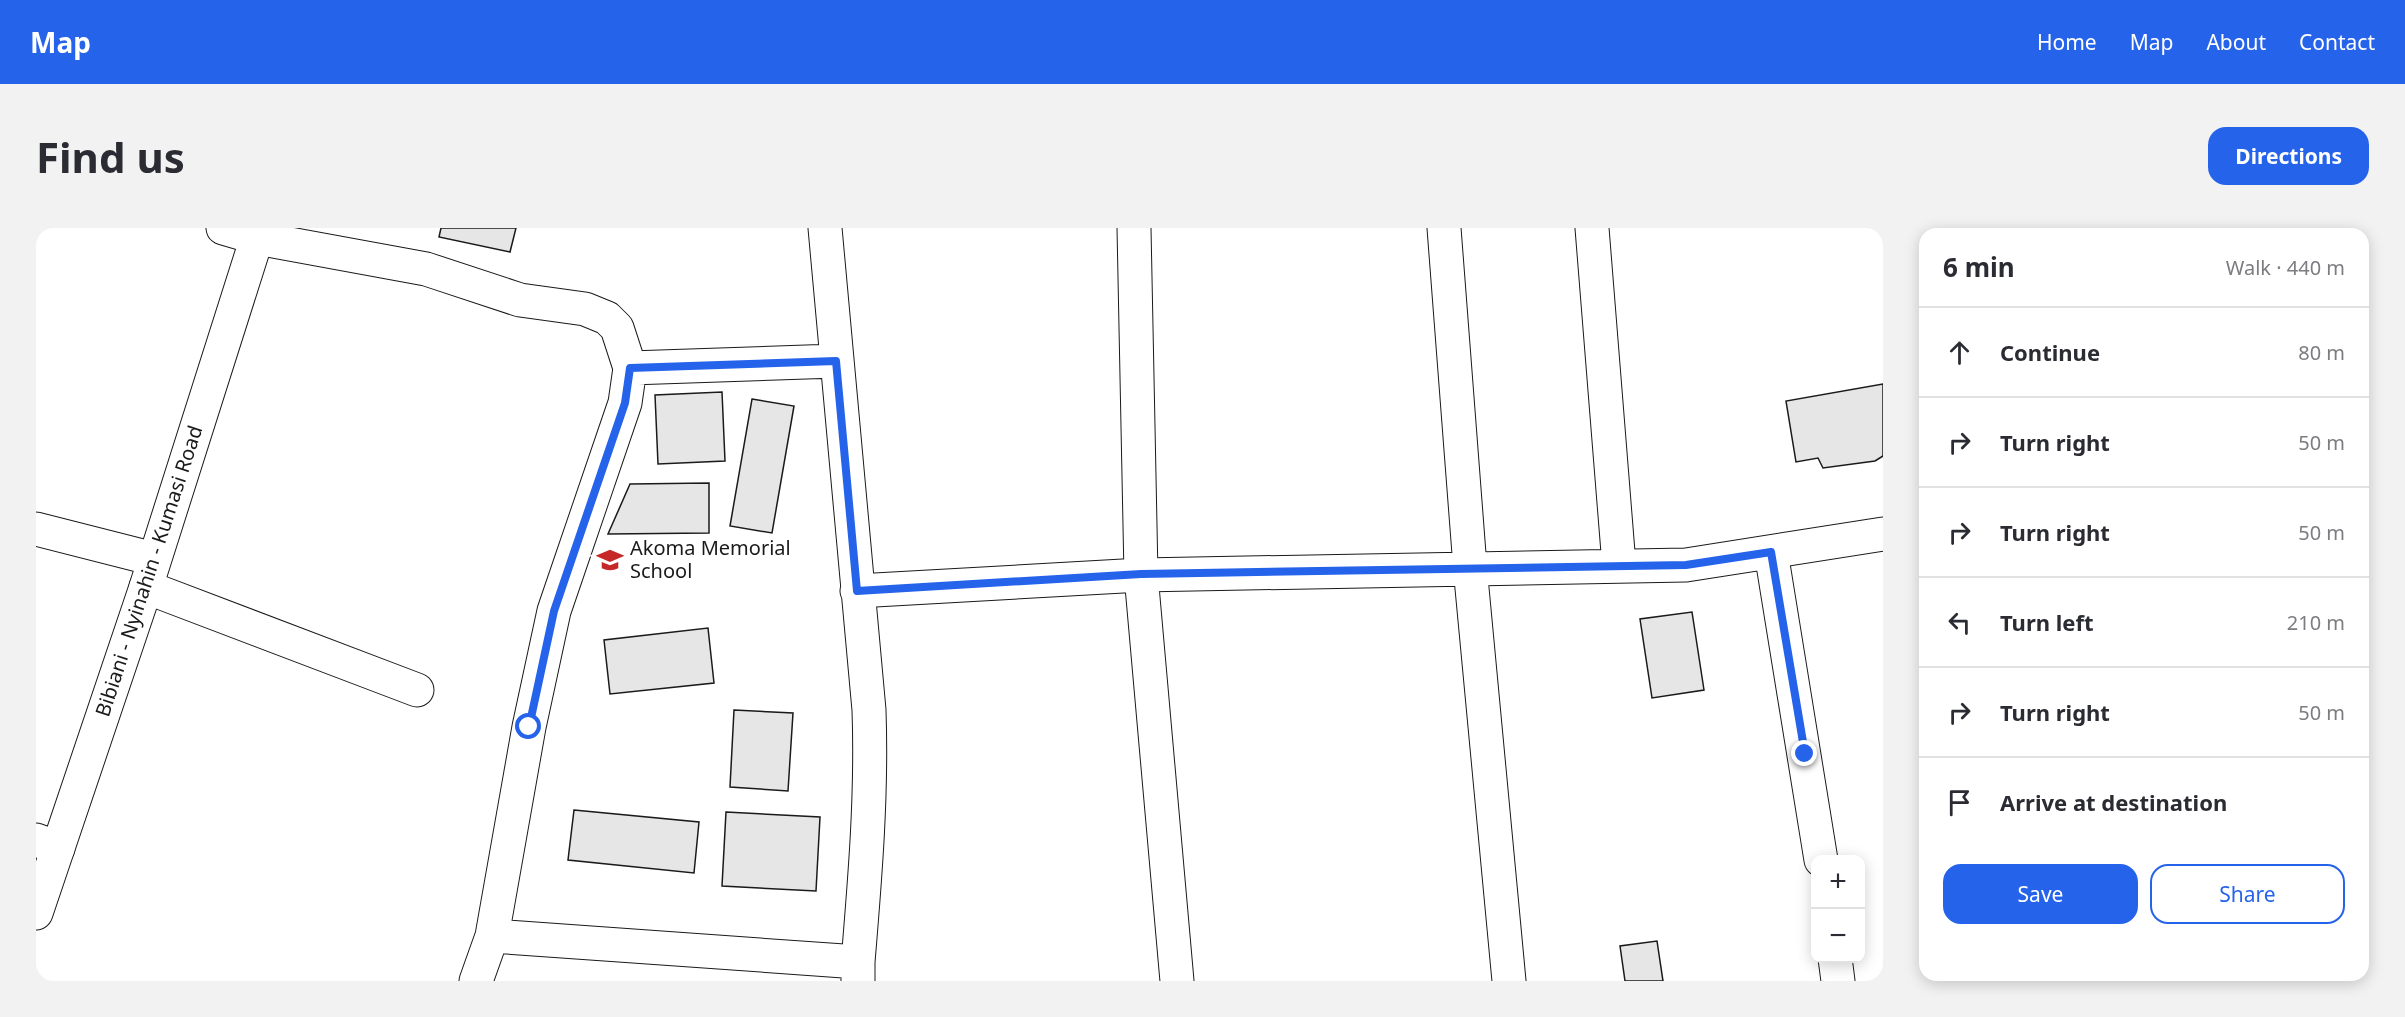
<!DOCTYPE html>
<meta charset="utf-8">
<style>
:root{--surface:#fff;--page:#f2f2f3;--text:#2b2b33;--muted:#7c7c81;--line:#e1e1e2;--accent:#2563eb}
body{margin:0;font-family:"Noto Sans",sans-serif;background:var(--page);color:var(--text)}
.controls{position:absolute;right:18px;bottom:18px;display:grid;overflow:hidden;border-radius:12px;box-shadow:0 3px 15px #0003}
.controls button{width:54px;height:54px;display:grid;place-items:center;padding:0;border:0;border-bottom:2px solid var(--line);background:var(--surface);color:var(--text);font:30px sans-serif}
.stop{position:absolute;width:18px;height:18px;margin:-14px;border:4px solid #2563eb;border-radius:50%;background:#fff}
.stop.end{background:#2563eb;border-color:#fff;box-shadow:0 2px 6px #0008}
.list{margin:0;padding:0;list-style:none}
h2{display:flex;justify-content:space-between;align-items:center;height:78px;margin:0;padding:0 24px;font-size:26px}
h2 small{font-size:20px;font-weight:400;color:var(--muted)}
.list li{display:grid;grid-template-columns:39px 1fr auto;gap:18px;align-items:center;box-sizing:border-box;height:90px;padding:0 24px;border-top:2px solid var(--line)}
.list b{display:block;font-size:22px;white-space:nowrap}
.list em{font-size:20px;font-style:normal;color:var(--muted)}
.actions{display:flex;gap:12px;padding:18px 24px}
.actions a{flex:1;padding:14px 0;border:2px solid var(--accent);border-radius:18px;text-align:center;font-size:21px;color:var(--accent)}
.actions .main{background:var(--accent);color:#fff}
.icon{flex:none;width:33px;height:33px;fill:none;stroke:currentColor;stroke-width:2;stroke-linecap:round;stroke-linejoin:round}
.map{position:relative;flex:none;width:1847px;height:753px;overflow:hidden;border-radius:18px}
header{display:flex;align-items:center;gap:36px;box-sizing:border-box;height:84px;padding:0 30px;background:var(--accent);color:#fff}
header strong{font-size:28px}
nav{display:flex;gap:33px;margin-inline-start:auto;font-size:21px}
.intro{display:flex;align-items:center;justify-content:space-between;box-sizing:border-box;height:144px;padding:0 36px}
h1{margin:0;font-size:42px}
.button{padding:15px 27px;border-radius:18px;background:var(--accent);color:#fff;font-size:21px;font-weight:700}
main{display:flex;gap:36px;padding:0 36px}
aside{flex:1;background:var(--surface);border-radius:18px;box-shadow:0 3px 15px #0003}
.map>svg:first-child{display:block}
.building{fill:#e6e6e6;stroke:#1a1a1a;stroke-width:1.5}
.lines{fill:none;stroke-linecap:round;stroke-linejoin:round}
.minor-casing{stroke:#1a1a1a;stroke-width:35}
.major-casing{stroke:#1a1a1a;stroke-width:35}
.minor{stroke:#fff;stroke-width:33}
.major{stroke:#fff;stroke-width:33}
.route{stroke:#2563eb;stroke-width:8}
.labels{text-anchor:middle;stroke-width:4.5;stroke-linejoin:round;paint-order:stroke}
.poi-label{font-size:20px;fill:#1a1a1a;stroke:#fff;text-anchor:start}
.street-label{font-size:20px;fill:#1a1a1a;stroke:#fff}
</style>
<header>
<strong>Map</strong>
<nav><a>Home</a><a>Map</a><a>About</a><a>Contact</a></nav>
</header>
<div class="intro"><h1>Find us</h1><a class="button">Directions</a></div>
<main>
<div class="map">
<svg width="1847" height="753" viewBox="0 0 1847 753">
<rect width="100%" height="100%" fill="#fff"/>
<path class="building" d="M405 0H480L474 24 403 9Z
M1847 156V228L1839 233 1787 240 1782 230 1760 234 1750 173Z
M686 164 689 233 622 236 619 167Z
M716 171 758 178 736 305 694 298Z
M673 255V305L572 306 594 256Z
M1656 384 1668 462 1616 470 1604 391Z
M672 400 678 455 574 466 568 412Z
M698 482 757 485 752 563 694 559Z
M538 582 663 594 658 645 532 632Z
M690 584 784 589 780 663 686 658Z
M1621 713 1627 753H1589L1584 718Z"/>
<g class="lines">
<g class="minor-casing">
<path id="minor" d="M187 0 221 10 390 41 484 72 549 81 571 90 581 100 594 140 589 175 518 383 493 499 456 708 440 753
M789 0 833 482C836 567 829 650 822 734V753
M1098 0 1105 347 1141 753
M1408 0 1434 339 1473 753
M1556 0 1583 337
M594 140 800 133
M0 301 118 331
M1735 324 1785 632
M110 359 381 462
M821 363 1105 347 1650 337 1847 306
M0 612 22 620
M456 708 822 734
M1799 730 1802 753"/>
</g>
<g class="major-casing">
<path id="major" d="M0 685 110 359 224 0"/>
</g>
<use href="#minor" class="minor"/>
<use href="#major" class="major"/>
</g>
<g class="lines">
<path class="route" d="M493 499 518 383 589 175 594 140 800 133 821 363 1105 346 1650 337 1735 324 1769 526"/>
</g>
<defs>
<g id="school-bare" transform="scale(2.07)"><path d="M0-5L7-2L0 1L-7-2ZM-4 1L0 2.5L4 1V4Q0 6-4 4Z" fill="#c62828" stroke="#fff" stroke-width="2.5" paint-order="stroke"/></g>
</defs>
<g fill-rule="evenodd">
<use href="#school-bare" x="574" y="332"/>
</g>
<g class="labels">
<g class="poi-label">
<text x="594" y="327">Akoma Memorial<tspan x="594" dy="23">School</tspan></text>
</g>
<g class="street-label">
<text transform="translate(113 343) rotate(-72)" y="7">Bibiani - Nyinahin - Kumasi Road</text>
</g>
</g>
</svg>
<div class="controls">
<button>+</button>
<button>−</button>
</div>
<div class="stop" style="left:493px;top:499px"></div>
<div class="stop end" style="left:1769px;top:526px"></div>
</div>
<aside>
<h2>6 min<small>Walk · 440 m</small></h2>
<ul class="list">
<li><svg class="icon" aria-label="ahead" viewBox="0 0 24 24"><path d="M12 20V5M6 11l6-6 6 6"/></svg><div><b>Continue</b></div><em>80 m</em></li>
<li><svg class="icon" aria-label="right" viewBox="0 0 24 24"><path d="M7 20v-9h11M14 6l5 5-5 5"/></svg><div><b>Turn right</b></div><em>50 m</em></li>
<li><svg class="icon" aria-label="right" viewBox="0 0 24 24"><path d="M7 20v-9h11M14 6l5 5-5 5"/></svg><div><b>Turn right</b></div><em>50 m</em></li>
<li><svg class="icon" aria-label="left" viewBox="0 0 24 24"><path d="M17 20v-9H6M10 6l-5 5 5 5"/></svg><div><b>Turn left</b></div><em>210 m</em></li>
<li><svg class="icon" aria-label="right" viewBox="0 0 24 24"><path d="M7 20v-9h11M14 6l5 5-5 5"/></svg><div><b>Turn right</b></div><em>50 m</em></li>
<li><svg class="icon" aria-label="arrive" viewBox="0 0 24 24"><path d="M6 21V4h12l-3 4 3 4H6"/></svg><div><b>Arrive at destination</b></div></li>
</ul>
<div class="actions"><a class="main">Save</a><a>Share</a></div>
</aside>
</main>
